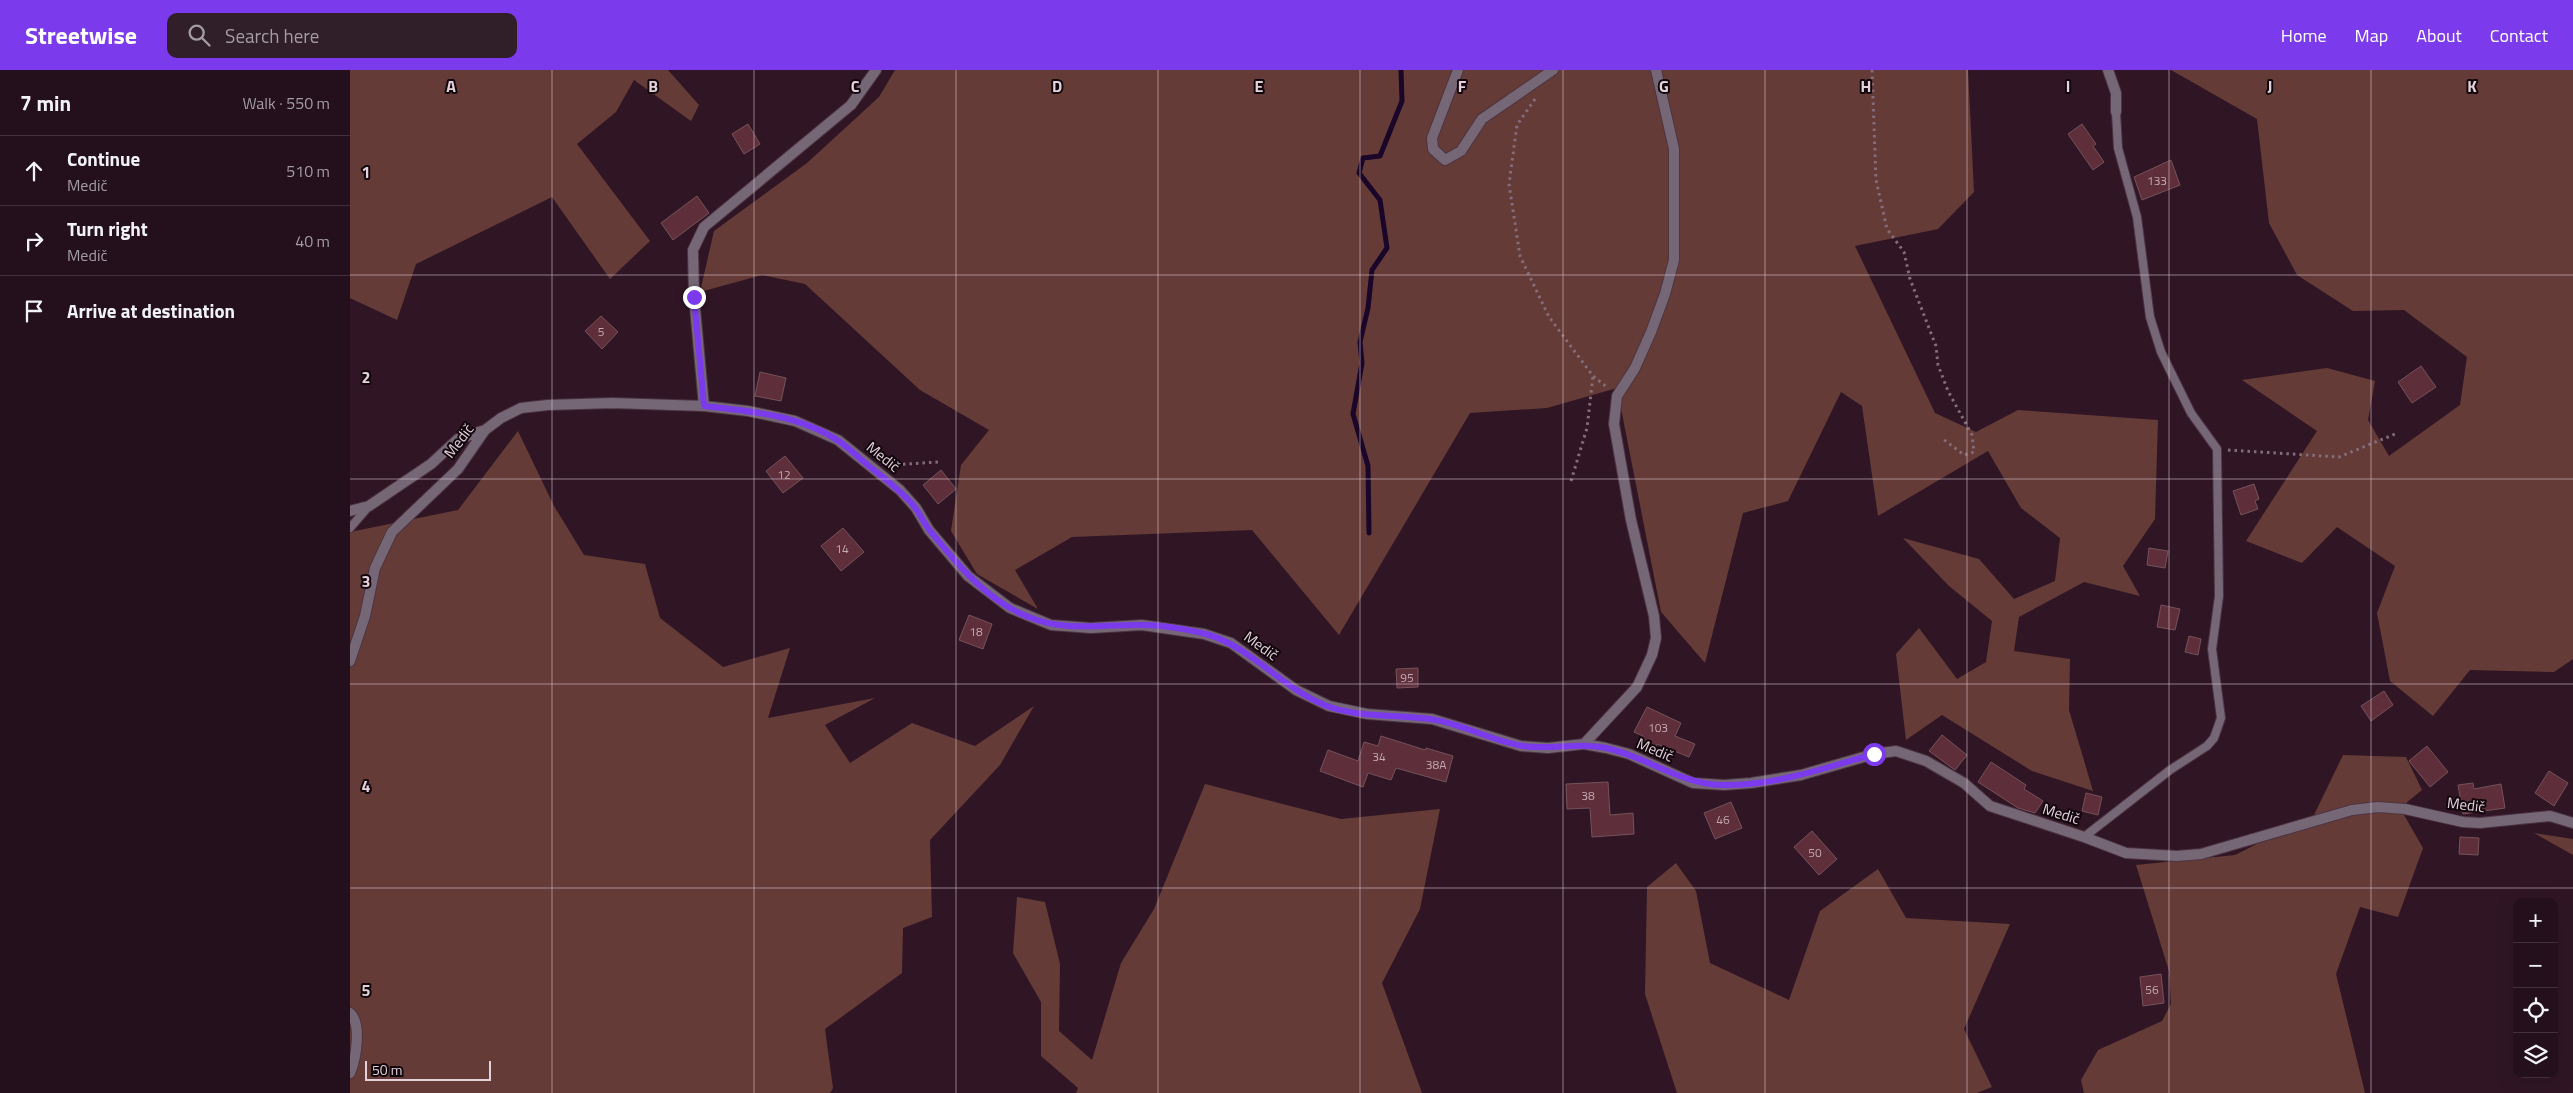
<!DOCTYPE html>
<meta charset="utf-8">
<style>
:root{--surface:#24101c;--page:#301e29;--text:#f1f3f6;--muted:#a39da3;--line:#41303b;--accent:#7c3aed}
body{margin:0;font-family:"Titillium Web",sans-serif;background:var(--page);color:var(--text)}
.controls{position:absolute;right:15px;bottom:15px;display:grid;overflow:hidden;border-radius:10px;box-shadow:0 5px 20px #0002}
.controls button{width:45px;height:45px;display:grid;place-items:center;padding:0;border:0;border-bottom:1px solid var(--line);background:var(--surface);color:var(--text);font:25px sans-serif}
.scale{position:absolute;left:15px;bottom:12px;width:126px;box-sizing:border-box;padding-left:5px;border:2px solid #e4d1db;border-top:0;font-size:14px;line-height:18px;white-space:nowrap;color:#e4d1db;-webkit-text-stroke:4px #11060c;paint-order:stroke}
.stop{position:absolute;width:15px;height:15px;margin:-11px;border:4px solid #7c3aed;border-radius:50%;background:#fff}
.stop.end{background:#7c3aed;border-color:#fff;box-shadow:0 1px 5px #0008}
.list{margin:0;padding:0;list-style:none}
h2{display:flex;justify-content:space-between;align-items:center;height:65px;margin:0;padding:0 20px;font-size:21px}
h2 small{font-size:16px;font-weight:400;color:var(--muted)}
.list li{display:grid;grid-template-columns:32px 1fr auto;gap:15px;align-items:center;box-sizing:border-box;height:70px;padding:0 20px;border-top:1px solid var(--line)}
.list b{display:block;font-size:19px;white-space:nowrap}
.list p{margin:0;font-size:16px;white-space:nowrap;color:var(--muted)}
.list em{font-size:16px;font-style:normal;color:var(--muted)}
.icon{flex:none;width:28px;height:28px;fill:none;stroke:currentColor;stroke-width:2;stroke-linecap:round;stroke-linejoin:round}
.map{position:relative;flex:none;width:2223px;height:1023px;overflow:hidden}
header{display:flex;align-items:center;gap:30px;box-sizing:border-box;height:70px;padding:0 25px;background:var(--accent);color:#fff}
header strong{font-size:24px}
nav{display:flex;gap:28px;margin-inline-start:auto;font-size:18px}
.search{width:350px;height:45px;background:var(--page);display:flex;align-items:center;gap:12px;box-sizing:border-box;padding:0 18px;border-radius:10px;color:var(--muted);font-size:19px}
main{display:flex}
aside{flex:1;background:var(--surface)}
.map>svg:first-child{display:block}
.green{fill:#653b37}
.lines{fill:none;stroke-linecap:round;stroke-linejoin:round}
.stream{stroke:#190628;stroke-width:5}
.building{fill:#5e2f3a;stroke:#755259}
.service-casing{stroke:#4d3442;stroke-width:10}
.minor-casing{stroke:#4d3442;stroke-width:12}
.path{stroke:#846d7a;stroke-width:3;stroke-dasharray:2.5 4;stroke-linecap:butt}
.service{stroke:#766776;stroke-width:8}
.minor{stroke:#766776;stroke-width:10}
.route{stroke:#7c3aed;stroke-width:6}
.grid{fill:none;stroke:#e4d1db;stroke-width:1;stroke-opacity:0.55}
.labels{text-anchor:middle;stroke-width:4;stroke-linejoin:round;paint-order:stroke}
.number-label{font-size:12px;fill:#c2a8b3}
.street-label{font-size:15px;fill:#e4d1db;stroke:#11060c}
.grid-label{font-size:16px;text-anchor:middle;font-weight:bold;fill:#e4d1db;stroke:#11060c;stroke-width:4;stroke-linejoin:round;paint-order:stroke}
</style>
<header>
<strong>Streetwise</strong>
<div class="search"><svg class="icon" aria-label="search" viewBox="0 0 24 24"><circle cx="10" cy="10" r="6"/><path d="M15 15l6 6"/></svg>Search here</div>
<nav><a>Home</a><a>Map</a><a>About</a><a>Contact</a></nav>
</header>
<main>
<aside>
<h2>7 min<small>Walk · 550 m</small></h2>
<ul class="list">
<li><svg class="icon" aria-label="ahead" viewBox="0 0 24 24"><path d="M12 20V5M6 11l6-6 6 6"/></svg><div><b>Continue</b><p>Medič</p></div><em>510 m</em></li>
<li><svg class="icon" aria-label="right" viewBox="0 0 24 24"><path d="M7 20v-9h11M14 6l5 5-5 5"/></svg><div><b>Turn right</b><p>Medič</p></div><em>40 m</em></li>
<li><svg class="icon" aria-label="arrive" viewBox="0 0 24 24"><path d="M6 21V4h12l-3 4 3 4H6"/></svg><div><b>Arrive at destination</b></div></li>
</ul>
</aside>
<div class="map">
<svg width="2223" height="1023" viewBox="0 0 2223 1023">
<rect width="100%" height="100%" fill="#301625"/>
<path class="green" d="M0 0H318L349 35 341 51 284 10 266 42 227 74 300 171 260 209 202 127 66 194 47 250 0 228Z
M545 0H1618L1624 122 1588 159 1505 176 1585 343 1626 362 1668 340 1808 350 1805 449 1773 496 1790 526 1734 512 1669 547 1664 581 1720 589 1719 640 1743 721 1682 701 1592 645 1556 670 1546 584 1569 558 1607 609 1636 592 1642 551 1599 516 1553 468 1629 489 1664 529 1705 511 1710 468 1671 438 1638 381 1528 446 1512 336 1491 322 1438 431 1393 443 1355 593 1311 542 1267 318 1197 338 1120 343 989 565 902 460 722 467 665 500 688 539 627 504 601 461 611 395 639 360 570 320 455 214 412 205 350 222 364 161 457 93 529 27Z
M1821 0H2223V589L2204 602 2120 600 2083 646 2040 611 2027 543 2045 496 1987 457 1952 493 1896 471 1967 361 1892 310 1977 298 2025 311 2018 350 2039 386 2110 335 2117 287 2054 240 2003 241 1947 205 1919 153 1907 49Z
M168 361 204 436 234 485 295 494 310 548 373 597 440 578 418 648 525 628 475 655 500 693 562 653 625 676 684 636 650 695 580 770 582 847 553 858 552 903 475 959 483 1018 480 1023H0V462L108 440Z
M1993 685 2056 687 2072 720 2050 738 2073 778 2048 847 2010 837 1986 904 2015 1023H1734L1731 1010 1748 980 1812 951 1821 934 1819 901 1786 795 1885 785 1964 745Z
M855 714 991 749 1090 739 1070 839 1032 913 1072 1023H726L728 1018 691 986V932L663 883 667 827 695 832 710 894 709 961 742 990 771 893 804 839Z
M2184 763 2223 769V785Z
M1326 793 1346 821 1360 893 1439 930 1470 841 1528 799 1556 848 1660 854 1614 959 1642 1017 1627 1023H1327L1295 924 1297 817Z"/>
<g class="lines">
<path class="stream" d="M1019 463 1018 396 1003 344 1012 293 1010 272 1018 238 1022 200 1037 178 1030 130 1009 103 1013 88 1030 86 1052 31 1051 0"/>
</g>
<path class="building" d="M398 54 410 74 394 84 382 64Z
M1732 54 1746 74 1743 76 1754 92 1743 100 1718 64Z
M1821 90 1830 115 1792 130 1784 107Z
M347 126 359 143 323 170 311 153Z
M251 246 268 262 252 279 235 261Z
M2071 296 2086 317 2062 333 2048 312Z
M410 302 436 308 431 331 405 326Z
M435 386 453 408 433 423 416 401Z
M591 400 606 419 588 434 573 415Z
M1904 414 1909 429 1905 431 1908 439 1891 445 1883 421Z
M493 458 514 482 491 501 471 476Z
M1799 478 1818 481 1815 498 1797 495Z
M1811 535 1830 539 1825 560 1807 557Z
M619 545 642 554 633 579 609 570Z
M1839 566 1851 569 1848 585 1835 582Z
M1068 598V617L1047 618 1046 599Z
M2034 621 2043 635 2021 651 2011 636Z
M1297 637 1331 653 1325 666 1345 674 1339 687 1307 674 1304 681 1290 673 1293 666 1284 662Z
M1592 665 1617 685 1605 700 1579 681Z
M1031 666 1075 680 1076 678 1103 686 1096 712 1046 698 1041 710 1018 703 1013 717 970 701 978 680 1008 691 1014 672 1028 676Z
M2077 676 2098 702 2080 717 2059 691Z
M1641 692 1676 715 1674 719 1693 731 1685 743 1668 738 1628 712Z
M2199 701 2218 713 2204 736 2185 723Z
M1258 712 1260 745 1283 743 1284 764 1242 767 1240 738 1217 739 1216 714Z
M2123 713 2124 719 2151 714 2155 738 2113 744 2108 715Z
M1736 723 1752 727 1748 745 1732 741Z
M1381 732 1392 758 1365 769 1354 743Z
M1462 761 1487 789 1469 805 1444 777Z
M2110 767 2129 768 2128 785 2109 784Z
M1811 904 1814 933 1793 936 1790 907Z"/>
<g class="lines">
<g class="service-casing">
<path id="service" d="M0 458 19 436
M1734 767 1820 700 1857 676 1864 668 1871 648 1862 579 1869 526 1867 379 1841 343 1811 282 1800 247 1787 147 1768 78 1766 42"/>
</g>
<g class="minor-casing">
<path id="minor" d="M1108 0 1082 68 1083 79 1095 90 1111 81 1132 49 1203 0
M1758 0 1766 23V42
M354 336 344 227 343 180 354 157 501 35 526 0
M0 441 19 436 81 394 108 369 135 360
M0 591 15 546 25 498 42 462 108 399 135 360 151 348 171 338 198 335 262 333 354 336 398 341 445 351 488 370 550 420 566 438 579 460 618 506 660 538 701 555 741 558 792 555 854 564 881 573 946 620 979 636 1017 644 1082 649 1171 676 1198 678 1234 674 1256 678 1279 684 1343 713 1374 715 1401 713 1451 705 1524 684 1546 681 1576 691 1614 713 1640 736 1734 767 1776 783 1827 786 1851 784 2002 740 2028 737 2055 739 2113 752 2130 753 2200 746 2223 753
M1234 674 1287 617 1302 585 1306 568 1304 546 1281 450 1264 354 1267 326 1285 298 1301 262 1315 224 1324 190V79L1306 0
M0 943C12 954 6 989 0 1003"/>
</g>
<path class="path" d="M1522 0 1526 110 1537 159 1554 182 1560 209 1586 276 1588 295 1598 321 1622 365 1624 382 1614 385 1593 369
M1185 29 1167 55 1159 114 1170 186 1199 247 1243 306 1258 318
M1878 380 1989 387 2045 364
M540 395 589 392
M1221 411 1237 358 1243 306"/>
<use href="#service" class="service"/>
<use href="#minor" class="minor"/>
</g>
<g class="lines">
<path class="route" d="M344 227 354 336C399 341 451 345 490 372 500 379 510 389 520 397 535 409 550 420 563 435 570 443 574 454 581 462 604 490 627 519 660 538 707 565 742 554 792 555 812 555 835 559 856 564 902 577 932 619 977 636 1010 648 1046 644 1080 649 1111 653 1141 671 1173 676 1201 680 1229 672 1256 678 1298 687 1329 714 1372 715 1424 716 1475 698 1524 684"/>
</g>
<path class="grid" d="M202 0V1023M404 0V1023M606 0V1023M808 0V1023M1010 0V1023M1213 0V1023M1415 0V1023M1617 0V1023M1819 0V1023M2021 0V1023M0 205H2223M0 409H2223M0 614H2223M0 818H2223"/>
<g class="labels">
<g class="number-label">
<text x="1807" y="115">133</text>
<text x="251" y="266">5</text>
<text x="434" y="409">12</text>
<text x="492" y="483">14</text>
<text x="626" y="566">18</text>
<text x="1057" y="612">95</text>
<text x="1308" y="662">103</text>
<text x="1029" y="691">34</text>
<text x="1086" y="699">38A</text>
<text x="1238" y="730">38</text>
<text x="1373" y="754">46</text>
<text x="1465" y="787">50</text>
<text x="1802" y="924">56</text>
</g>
<g class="street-label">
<text transform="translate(109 371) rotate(-53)" y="5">Medič</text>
<text transform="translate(533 387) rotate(39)" y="5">Medič</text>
<text transform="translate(911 576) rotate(36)" y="5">Medič</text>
<text transform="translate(1305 680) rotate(23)" y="5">Medič</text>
<text transform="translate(2116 735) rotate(7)" y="5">Medič</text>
<text transform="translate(1711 744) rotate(17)" y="5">Medič</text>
</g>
</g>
<g class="grid-label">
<text x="101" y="22">A</text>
<text x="303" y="22">B</text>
<text x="505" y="22">C</text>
<text x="707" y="22">D</text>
<text x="909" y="22">E</text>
<text x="1112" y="22">F</text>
<text x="1314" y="22">G</text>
<text x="1516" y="22">H</text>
<text x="1718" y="22">I</text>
<text x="1920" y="22">J</text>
<text x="2122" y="22">K</text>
<text x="16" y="108">1</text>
<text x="16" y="313">2</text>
<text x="16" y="517">3</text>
<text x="16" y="722">4</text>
<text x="16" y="926">5</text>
</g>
</svg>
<div class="controls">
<button>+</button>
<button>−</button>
<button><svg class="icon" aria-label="locate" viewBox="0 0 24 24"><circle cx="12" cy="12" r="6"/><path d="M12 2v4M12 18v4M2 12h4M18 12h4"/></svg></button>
<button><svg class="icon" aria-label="layers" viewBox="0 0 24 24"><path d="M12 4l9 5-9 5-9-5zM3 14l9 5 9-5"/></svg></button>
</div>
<div class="scale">50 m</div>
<div class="stop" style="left:1524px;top:684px"></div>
<div class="stop end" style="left:344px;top:227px"></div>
</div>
</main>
